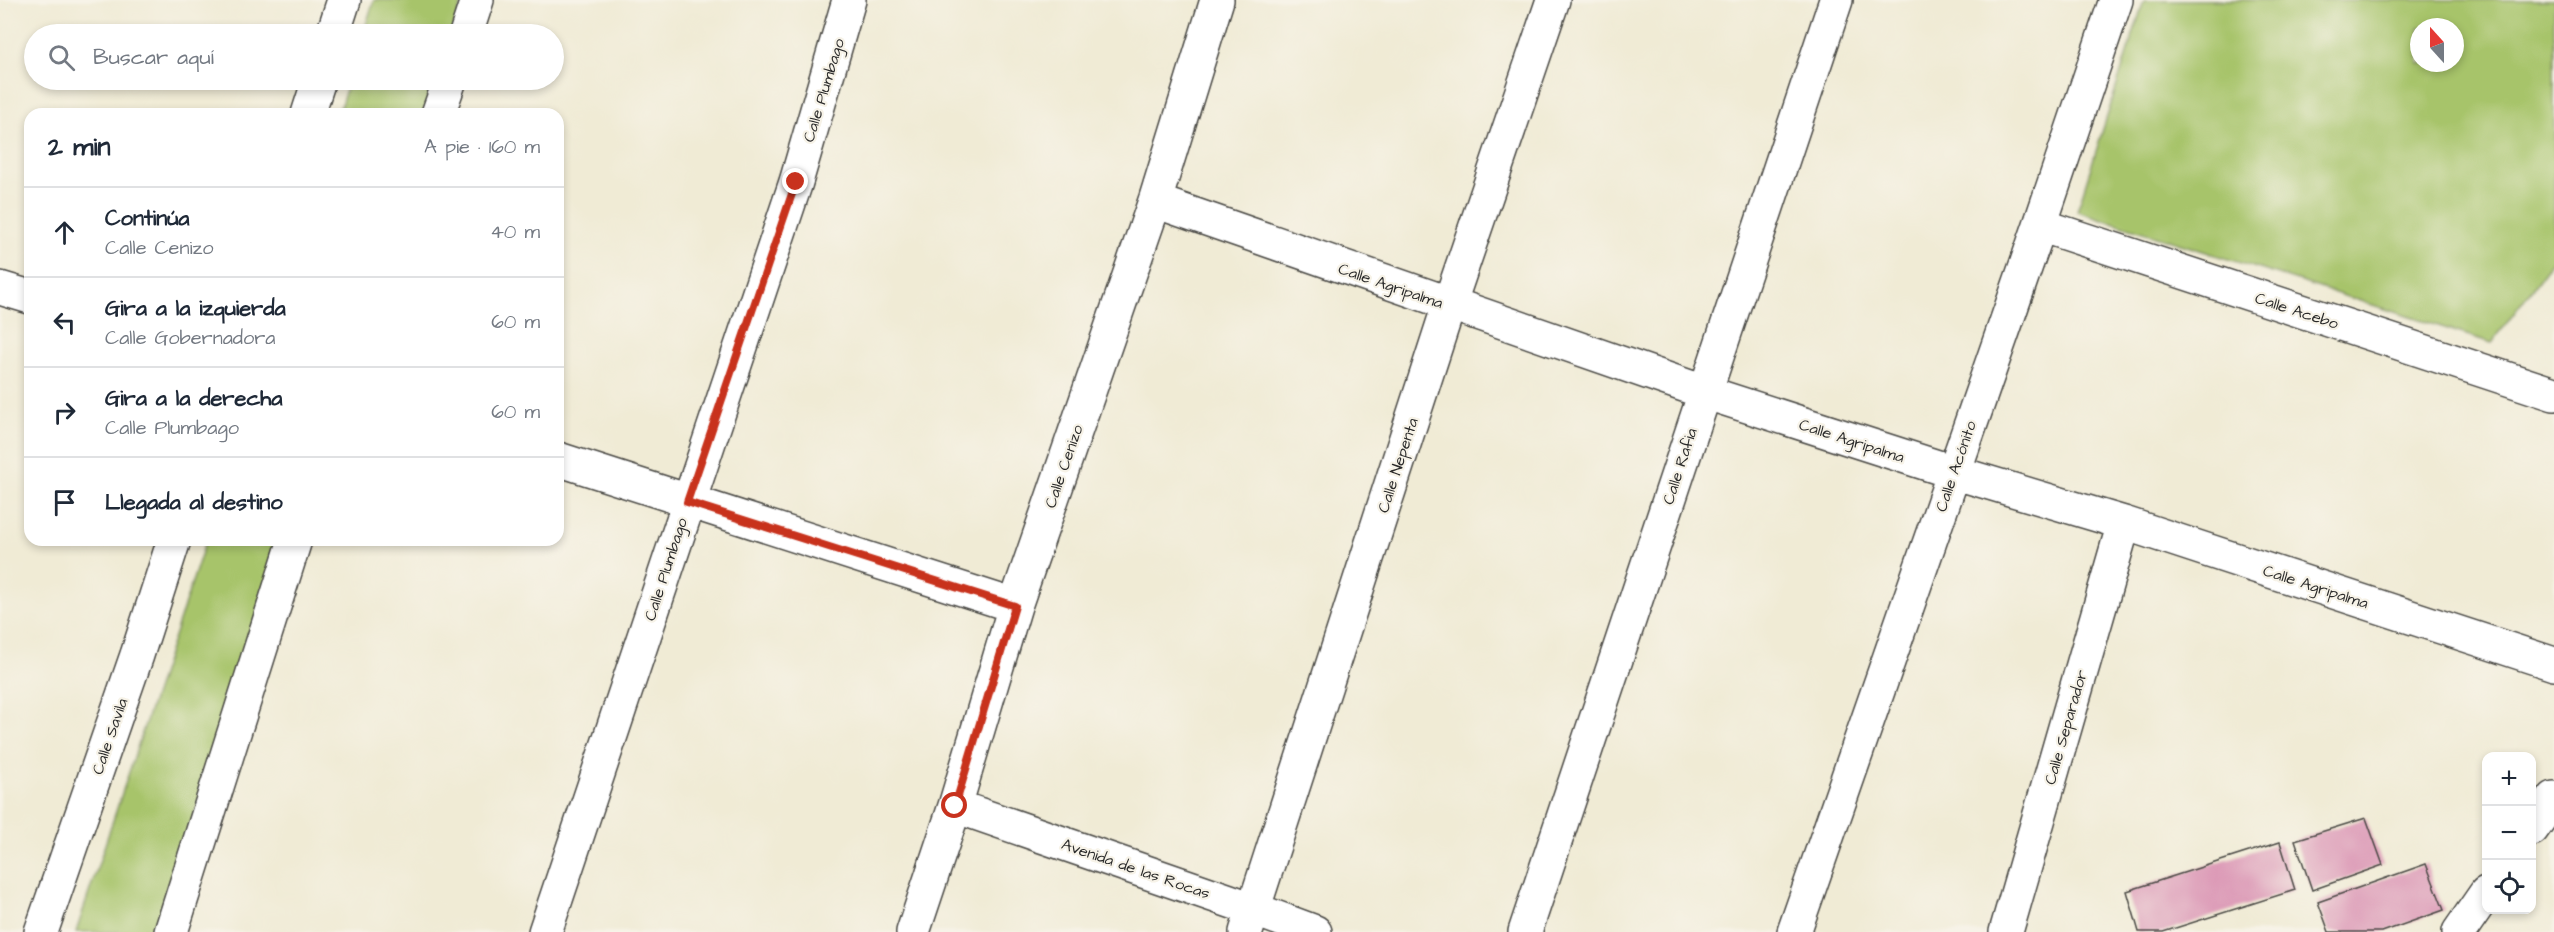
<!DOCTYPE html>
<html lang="es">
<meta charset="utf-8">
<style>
:root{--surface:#fff;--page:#f2f2f3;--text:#1f2937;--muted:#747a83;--line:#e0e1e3}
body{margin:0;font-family:"Architects Daughter",sans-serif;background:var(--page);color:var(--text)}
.controls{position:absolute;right:18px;bottom:18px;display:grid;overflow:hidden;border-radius:12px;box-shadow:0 3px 9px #0003}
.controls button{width:54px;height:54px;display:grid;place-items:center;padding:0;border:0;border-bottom:2px solid var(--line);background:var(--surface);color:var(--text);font:30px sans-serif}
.compass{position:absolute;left:2410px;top:18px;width:54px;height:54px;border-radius:50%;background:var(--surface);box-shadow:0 3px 9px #0003;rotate:339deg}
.stop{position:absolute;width:18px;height:18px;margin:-14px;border:4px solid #c8321e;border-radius:50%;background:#fff}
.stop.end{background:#c8321e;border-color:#fff;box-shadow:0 2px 6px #0008}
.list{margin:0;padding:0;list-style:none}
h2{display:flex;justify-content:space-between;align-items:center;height:78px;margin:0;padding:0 24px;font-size:26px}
h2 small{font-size:20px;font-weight:400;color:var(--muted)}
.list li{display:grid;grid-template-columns:39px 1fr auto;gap:18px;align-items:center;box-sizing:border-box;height:90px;padding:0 24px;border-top:2px solid var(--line)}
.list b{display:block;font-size:22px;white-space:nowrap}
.list p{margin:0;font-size:20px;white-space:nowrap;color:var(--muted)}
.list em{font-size:20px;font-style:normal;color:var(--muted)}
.icon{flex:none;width:33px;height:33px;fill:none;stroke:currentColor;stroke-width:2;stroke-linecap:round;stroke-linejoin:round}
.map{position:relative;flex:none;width:2554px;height:932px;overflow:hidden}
.search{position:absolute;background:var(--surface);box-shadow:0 3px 9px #0003;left:24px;top:24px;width:540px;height:66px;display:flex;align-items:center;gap:15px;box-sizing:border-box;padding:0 21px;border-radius:33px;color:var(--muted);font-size:22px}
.panel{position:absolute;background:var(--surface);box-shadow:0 3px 9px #0003;left:24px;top:108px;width:540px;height:438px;border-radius:18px}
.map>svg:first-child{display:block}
.green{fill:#a7c46b;stroke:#69784b;stroke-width:1.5;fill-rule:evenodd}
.building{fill:#db97b5}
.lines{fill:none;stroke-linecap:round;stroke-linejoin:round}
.street-casing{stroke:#494844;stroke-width:36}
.secondary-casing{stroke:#494844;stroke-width:36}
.street{stroke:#fff;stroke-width:33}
.secondary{stroke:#fff;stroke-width:33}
.route{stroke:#c8321e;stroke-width:8}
.labels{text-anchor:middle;stroke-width:4.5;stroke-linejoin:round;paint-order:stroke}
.street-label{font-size:16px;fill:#2b2b2b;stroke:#f7f3e8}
</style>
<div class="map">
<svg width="2554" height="932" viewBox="0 0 2554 932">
<rect width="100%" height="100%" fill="#f7f3e8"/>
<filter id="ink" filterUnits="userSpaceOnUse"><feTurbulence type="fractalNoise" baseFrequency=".0167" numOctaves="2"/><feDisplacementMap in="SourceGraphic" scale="12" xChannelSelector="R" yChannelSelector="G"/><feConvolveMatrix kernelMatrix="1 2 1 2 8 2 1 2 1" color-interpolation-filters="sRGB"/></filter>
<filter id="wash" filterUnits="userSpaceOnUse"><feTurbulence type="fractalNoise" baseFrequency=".008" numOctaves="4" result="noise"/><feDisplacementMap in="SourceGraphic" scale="24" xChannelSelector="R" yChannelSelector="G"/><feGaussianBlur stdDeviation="1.35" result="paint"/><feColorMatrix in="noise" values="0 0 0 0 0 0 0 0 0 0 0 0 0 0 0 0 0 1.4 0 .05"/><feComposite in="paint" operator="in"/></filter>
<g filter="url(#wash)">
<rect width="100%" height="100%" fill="#f0ebd5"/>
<path class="green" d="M374 0H463L451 34H363Z
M2144 0H2554V259L2492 343 2077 211ZM2419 27H2455V63H2419Z
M349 80H436L425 114H338Z
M206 540H282L157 932H76Z"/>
<g id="blocks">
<path class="building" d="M2366 818 2383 865 2312 890 2295 840Z
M2280 842 2295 890 2163 932H2139L2127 891Z
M2426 864 2444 910 2382 932H2329L2318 902Z"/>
</g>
</g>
<g filter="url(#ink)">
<use href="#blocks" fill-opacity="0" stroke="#494844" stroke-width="1.5"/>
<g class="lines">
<g class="street-casing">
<path id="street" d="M333 34 344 0
M466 34 477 0
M308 114 319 80
M438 114 450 80
M1155 201 1704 392 1953 472 2124 523 2554 664
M2040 225 2554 394
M0 288 30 297
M558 459 1015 606
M955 806 1253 909
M2532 829 2554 798
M41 932 137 655 174 540
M171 932 295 540
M545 932 796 182 849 0
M913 932 955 806 1015 606 1155 201 1217 0
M1525 932 1836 0
M1794 932 2040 225 2116 0
M2006 932 2124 523
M2459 932 2486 893"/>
</g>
<g class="secondary-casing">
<path id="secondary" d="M1253 909 1315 932
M1246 932 1449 305 1553 0"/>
</g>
<use href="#street" class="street"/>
<use href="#secondary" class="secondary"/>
</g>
</g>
<g class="lines" filter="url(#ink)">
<path class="route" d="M796 182 687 502 1015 606 955 806"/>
</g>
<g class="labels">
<g class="street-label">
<text transform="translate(823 90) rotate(-73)" y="6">Calle Plumbago</text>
<text transform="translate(1391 285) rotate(19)" y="6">Calle Agripalma</text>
<text transform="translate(2297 310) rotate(18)" y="6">Calle Acebo</text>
<text transform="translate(1852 440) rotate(18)" y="6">Calle Agripalma</text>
<text transform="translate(1397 465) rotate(-72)" y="6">Calle Nepenta</text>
<text transform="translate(1063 466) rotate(-71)" y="6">Calle Cenizo</text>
<text transform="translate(1679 466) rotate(-72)" y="6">Calle Rafia</text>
<text transform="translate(1955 466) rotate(-71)" y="6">Calle Acónito</text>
<text transform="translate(665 569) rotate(-72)" y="6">Calle Plumbago</text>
<text transform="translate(2316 586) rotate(18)" y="6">Calle Agripalma</text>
<text transform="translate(2065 727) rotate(-74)" y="6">Calle Separador</text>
<text transform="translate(109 736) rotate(-71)" y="6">Calle Savila</text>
<text transform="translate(1136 868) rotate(19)" y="6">Avenida de las Rocas</text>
</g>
</g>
</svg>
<div class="controls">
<button>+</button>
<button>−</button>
<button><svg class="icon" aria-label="locate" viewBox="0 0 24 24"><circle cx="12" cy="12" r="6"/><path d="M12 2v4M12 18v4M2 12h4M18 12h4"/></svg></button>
</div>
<svg class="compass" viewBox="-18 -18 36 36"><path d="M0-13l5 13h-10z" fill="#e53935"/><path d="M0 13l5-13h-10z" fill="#747a83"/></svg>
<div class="stop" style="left:955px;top:806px"></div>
<div class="stop end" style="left:796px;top:182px"></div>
<div class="search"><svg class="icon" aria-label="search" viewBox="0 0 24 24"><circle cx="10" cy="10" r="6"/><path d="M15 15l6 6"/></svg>Buscar aquí</div>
<section class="panel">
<h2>2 min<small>A pie · 160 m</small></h2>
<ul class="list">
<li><svg class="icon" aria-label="ahead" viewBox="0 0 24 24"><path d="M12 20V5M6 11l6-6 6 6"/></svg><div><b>Continúa</b><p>Calle Cenizo</p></div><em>40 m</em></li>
<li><svg class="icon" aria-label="left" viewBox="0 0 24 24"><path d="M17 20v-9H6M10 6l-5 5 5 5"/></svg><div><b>Gira a la izquierda</b><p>Calle Gobernadora</p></div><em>60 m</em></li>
<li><svg class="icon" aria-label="right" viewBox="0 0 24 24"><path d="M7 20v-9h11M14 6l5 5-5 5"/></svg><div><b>Gira a la derecha</b><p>Calle Plumbago</p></div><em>60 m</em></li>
<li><svg class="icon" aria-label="arrive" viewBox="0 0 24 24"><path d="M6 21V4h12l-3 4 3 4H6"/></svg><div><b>Llegada al destino</b></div></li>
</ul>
</section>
</div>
